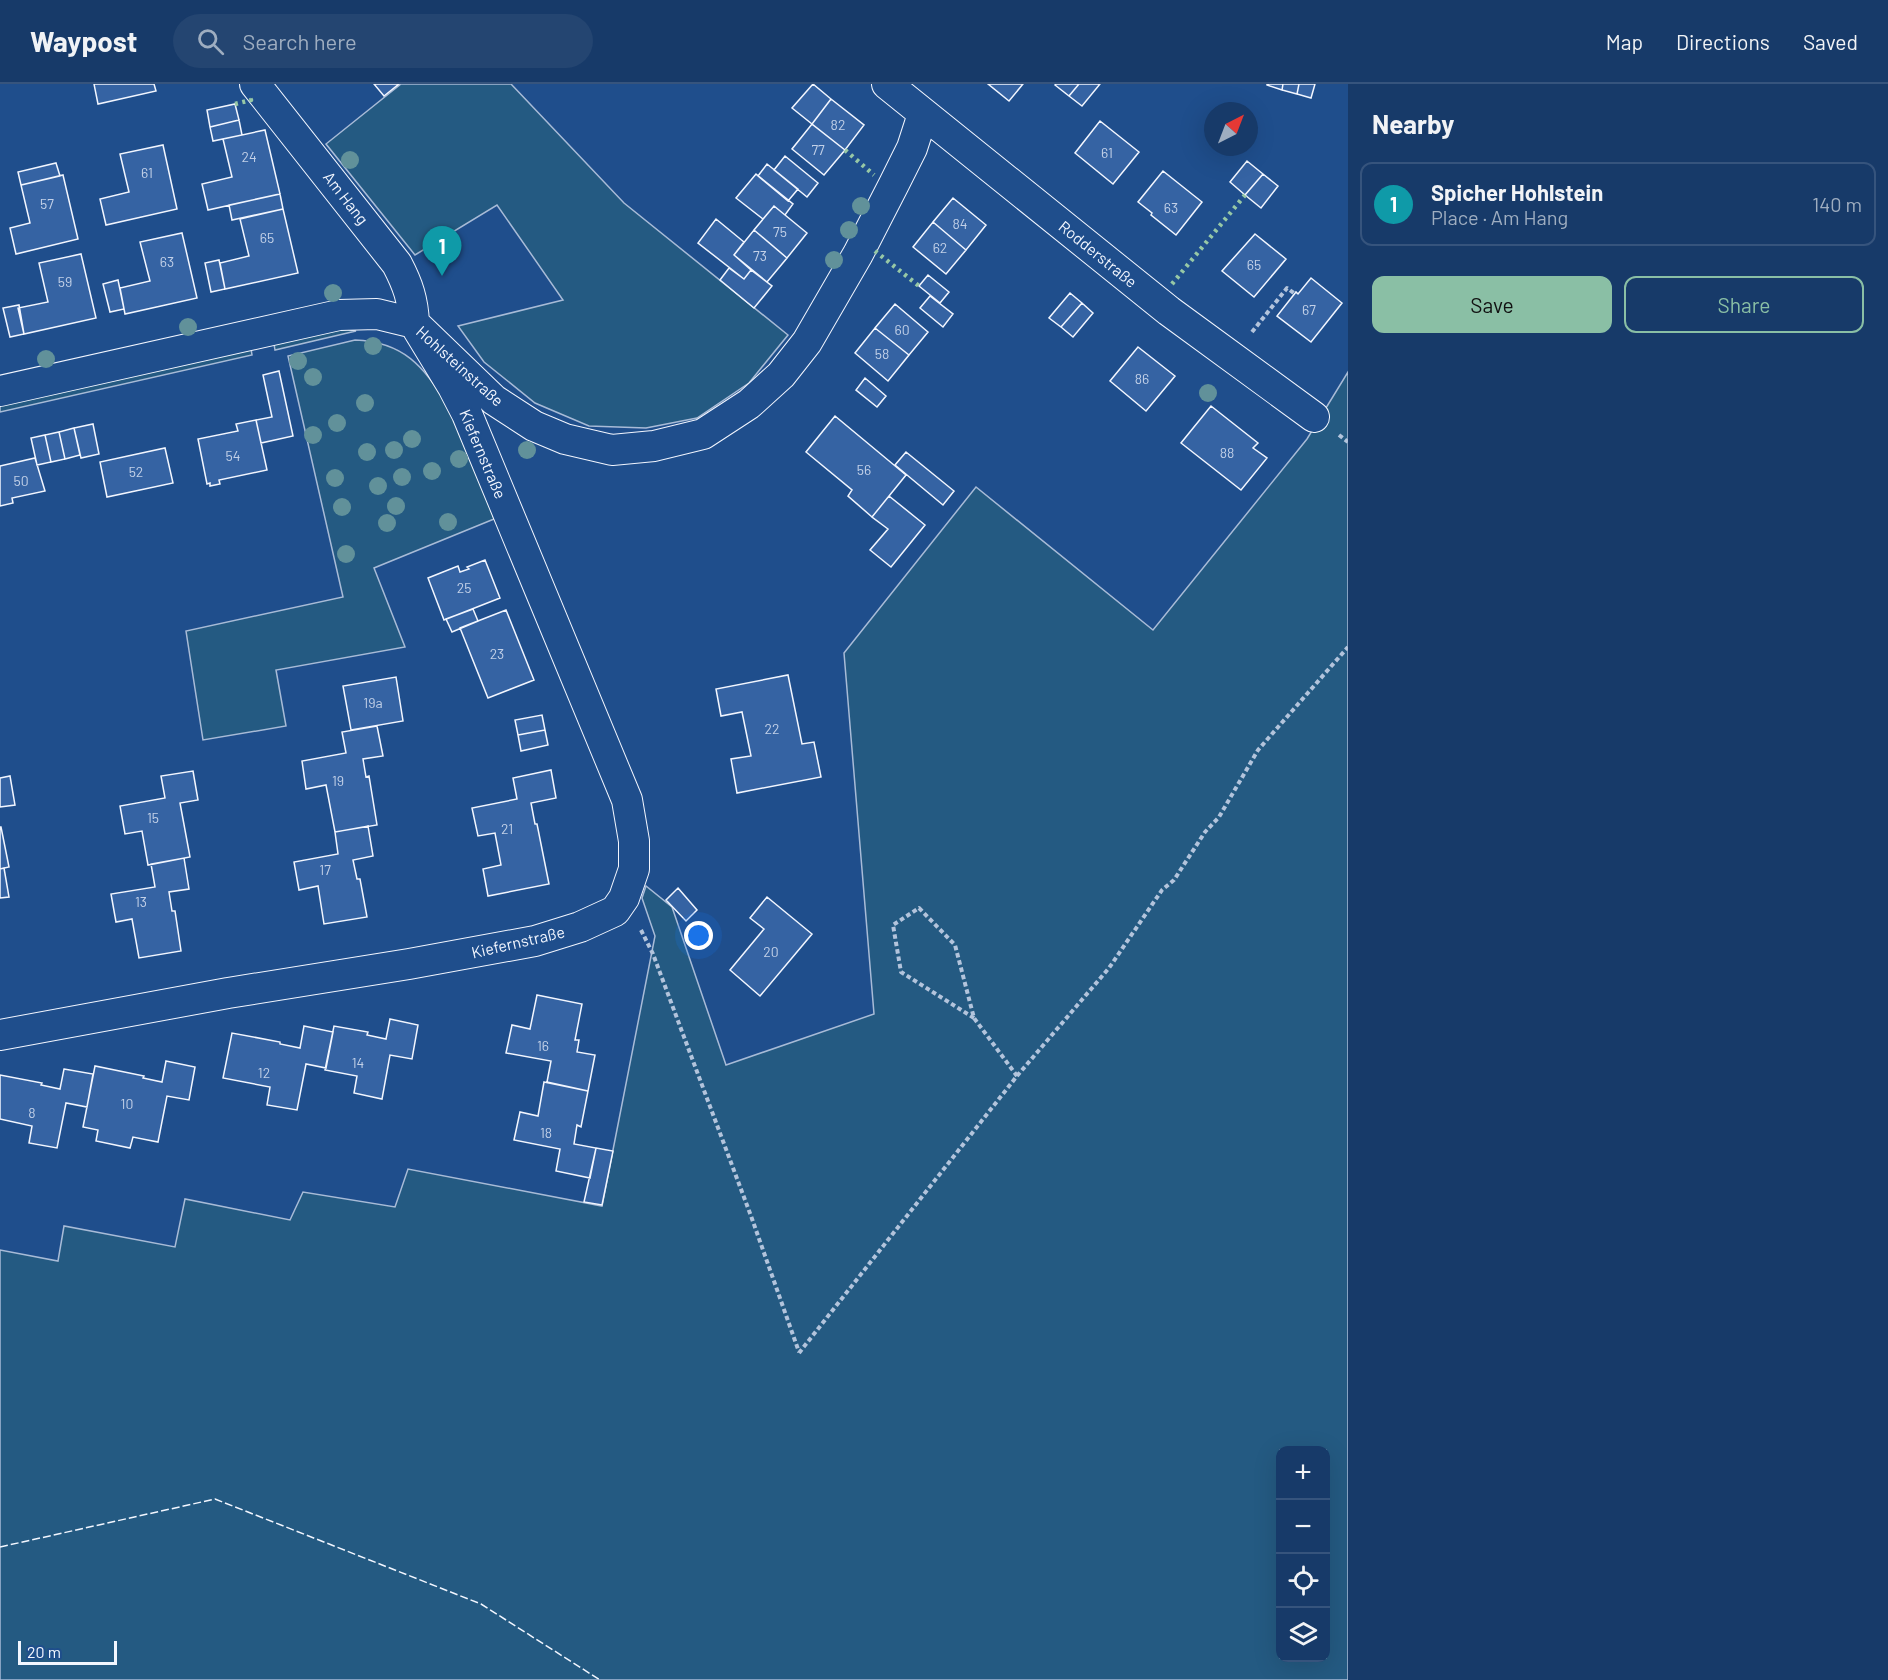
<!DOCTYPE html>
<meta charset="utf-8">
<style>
:root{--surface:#173a69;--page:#244571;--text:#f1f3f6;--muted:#9eadc0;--line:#36547d;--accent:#8abfa5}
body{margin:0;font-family:Barlow,sans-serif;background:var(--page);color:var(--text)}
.controls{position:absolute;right:18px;bottom:18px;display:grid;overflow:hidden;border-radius:12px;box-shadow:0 6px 24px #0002}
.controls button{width:54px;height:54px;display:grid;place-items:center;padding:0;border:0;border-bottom:2px solid var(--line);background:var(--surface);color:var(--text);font:30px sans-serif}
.compass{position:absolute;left:1204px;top:18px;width:54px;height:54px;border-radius:50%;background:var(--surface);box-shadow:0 6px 24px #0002;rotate:42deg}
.scale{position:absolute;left:18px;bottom:15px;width:99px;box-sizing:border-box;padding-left:6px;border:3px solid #f2f6ff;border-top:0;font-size:16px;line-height:21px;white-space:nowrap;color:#f2f6ff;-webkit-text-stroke:4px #1f4e8c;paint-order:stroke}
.you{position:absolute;left:699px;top:852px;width:21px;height:21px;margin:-15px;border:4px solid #fff;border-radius:50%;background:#1a73e8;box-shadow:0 0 0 9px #1a73e833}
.badge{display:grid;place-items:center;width:39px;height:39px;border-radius:50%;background:var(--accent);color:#fff;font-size:20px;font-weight:700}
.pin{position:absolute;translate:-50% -50px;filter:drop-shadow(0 2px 3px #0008)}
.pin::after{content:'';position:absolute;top:32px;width:21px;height:18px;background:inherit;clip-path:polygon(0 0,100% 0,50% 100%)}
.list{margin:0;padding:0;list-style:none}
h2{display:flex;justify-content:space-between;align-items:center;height:78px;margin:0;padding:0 24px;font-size:26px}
h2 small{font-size:20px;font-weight:400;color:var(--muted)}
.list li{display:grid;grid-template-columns:39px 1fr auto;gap:18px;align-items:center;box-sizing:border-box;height:84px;margin:0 12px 12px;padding:0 12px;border:2px solid var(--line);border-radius:12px}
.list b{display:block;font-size:22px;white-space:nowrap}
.list p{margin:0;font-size:20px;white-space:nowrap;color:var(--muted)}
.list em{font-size:20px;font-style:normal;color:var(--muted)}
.actions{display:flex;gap:12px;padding:18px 24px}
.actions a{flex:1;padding:14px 0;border:2px solid var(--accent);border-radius:12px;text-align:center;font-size:21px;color:var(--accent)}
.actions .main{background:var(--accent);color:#111}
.icon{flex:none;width:33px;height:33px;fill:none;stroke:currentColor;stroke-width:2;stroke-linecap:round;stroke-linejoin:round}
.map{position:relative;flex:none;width:1348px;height:1596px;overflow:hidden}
header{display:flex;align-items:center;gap:36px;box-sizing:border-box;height:84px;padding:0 30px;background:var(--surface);border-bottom:2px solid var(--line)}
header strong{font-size:28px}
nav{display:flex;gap:33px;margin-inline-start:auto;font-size:21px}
.search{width:420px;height:54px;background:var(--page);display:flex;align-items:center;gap:15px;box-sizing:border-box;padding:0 21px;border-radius:33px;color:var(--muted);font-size:22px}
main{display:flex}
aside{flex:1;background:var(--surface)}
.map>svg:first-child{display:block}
.green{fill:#245a82;stroke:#a8bbd7;stroke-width:1.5;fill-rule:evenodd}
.building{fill:#3563a3;stroke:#f2f6ff;stroke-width:1.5}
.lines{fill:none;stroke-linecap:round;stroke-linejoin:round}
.street-casing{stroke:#f2f6ff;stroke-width:32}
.path{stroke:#b3c4dc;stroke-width:4;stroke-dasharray:4.5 3;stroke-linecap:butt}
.street{stroke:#1f4e8c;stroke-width:30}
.hedge{stroke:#97c8a6;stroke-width:4.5;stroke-dasharray:3 4.5;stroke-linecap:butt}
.fence{stroke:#f2f6ff;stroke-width:1.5;stroke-dasharray:8 3;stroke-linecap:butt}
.tree{fill:#61919a}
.labels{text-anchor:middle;stroke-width:4.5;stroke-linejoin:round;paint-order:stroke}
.number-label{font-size:14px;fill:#c3d1e8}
.street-label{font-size:16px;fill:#f2f6ff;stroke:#1f4e8c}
</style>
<header>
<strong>Waypost</strong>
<div class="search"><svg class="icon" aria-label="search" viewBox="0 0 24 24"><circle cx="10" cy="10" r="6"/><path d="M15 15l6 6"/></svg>Search here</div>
<nav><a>Map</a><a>Directions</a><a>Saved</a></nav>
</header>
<main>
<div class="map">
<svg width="1348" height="1596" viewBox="0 0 1348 1596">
<rect width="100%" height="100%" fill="#1f4e8c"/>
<path class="green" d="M401 0H511L624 119 788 251 749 299 697 334 646 344 589 342 535 319 484 278 458 242 563 216 497 121 415 171 326 60Z
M336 243 356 247 275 266 273 254Z
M355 256C404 258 423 282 448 321 454 331 463 341 468 352 478 376 486 409 494 435L374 484 405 563 276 586 286 642 203 656 186 547 343 513 288 272Z
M250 259 252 271 0 328V315Z
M1348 288V1596H0V1166L58 1177 64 1142 175 1163 185 1115 290 1136 303 1108 395 1123 408 1085 602 1122 655 852 642 814 646 802 672 823 726 981 874 930 844 569 976 403 1153 546 1307 355ZM1280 1366H1326V1574H1280Z"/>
<path class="building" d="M94 0H154L156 7 98 20Z
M374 0H399L384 12Z
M813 0 831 15 812 40 792 24Z
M988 0H1023L1009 17Z
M1056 0H1079L1069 12 1055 1Z
M1079 0H1100L1082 22 1069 12Z
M1267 0H1283L1282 6 1267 1Z
M1283 0H1299L1297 10 1282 6Z
M1299 0H1315L1311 14 1297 10Z
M831 15 864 41 845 66 812 40Z
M235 20 239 36 210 43 207 26Z
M239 36 242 51 213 57 210 43Z
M1100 37 1139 68 1113 100 1075 69Z
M812 40 845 66 824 91 792 65Z
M265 46 280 110 208 126 202 100 232 93 223 55Z
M163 61 177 125 106 141 100 115 129 108 120 70Z
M785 72 818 99 807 113 774 86Z
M1247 77 1263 90 1245 111 1230 98Z
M56 79 60 92 21 101 18 88Z
M767 80 798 105 788 117 758 92Z
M1163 87 1202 118 1176 151 1151 131 1152 129 1138 118Z
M756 90 793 120 785 131 774 122 763 135 736 114Z
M1263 90 1278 102 1261 124 1245 111Z
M63 91 78 155 16 170 10 144 30 139 21 101Z
M280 110 283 125 232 136 229 121Z
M953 114 986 141 966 166 933 138Z
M774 122 807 149 787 174 754 146Z
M283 125 298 189 225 205 220 179 249 172 240 135Z
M716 135 744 158 734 171 751 186 744 195 698 159Z
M933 138 966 166 946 190 913 163Z
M754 146 787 174 767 198 734 171Z
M182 149 197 214 125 230 120 204 150 197 140 158Z
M1255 150 1286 175 1254 213 1222 187Z
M81 170 96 234 24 250 18 224 48 218 39 179Z
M219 176 225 205 211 208 205 179Z
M729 184 744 195 751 186 772 202 754 224 720 196Z
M928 191 949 208 940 219 919 202Z
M1311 194 1342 219 1311 258 1277 232 1296 208 1298 210Z
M118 196 124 225 110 228 103 200Z
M1070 209 1082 219 1061 243 1049 234Z
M930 212 953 230 943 243 920 224Z
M1082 219 1093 229 1073 253 1061 243Z
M895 220 928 248 909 271 875 244Z
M19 221 24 250 10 253 3 224Z
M875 244 909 271 888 297 855 269Z
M1138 263 1175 292 1146 327 1110 297Z
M279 287 293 352 261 359 256 336 272 333 263 291Z
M865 294 886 312 877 323 856 306Z
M1211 322 1258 359 1253 364 1267 374 1241 406 1181 359Z
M835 332 906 391 872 433 848 412 852 406 806 368Z
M256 336 267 386 219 396 220 400 210 402V399L207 400 198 355 238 347 236 340Z
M93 340 99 370 81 374 74 344Z
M74 344 80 371 65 375 59 348Z
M59 348 65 375 51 378 45 351Z
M45 351 51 378 37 381 31 354Z
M165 364 173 399 107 413 100 378Z
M906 368 954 407 943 421 895 381Z
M35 374 45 407 12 414 13 419 0 422V382Z
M889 412 925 441 891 483 870 466 888 445 872 433Z
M485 476 500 514 444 536 428 494 458 482 460 488 469 485 467 483Z
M473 525 478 537 452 548 446 535Z
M506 526 534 596 488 614 460 544Z
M788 591 802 660 814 658 821 693 737 709 731 675 751 672 742 628 721 632 716 605Z
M396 593 403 637 351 646 343 602Z
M542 631 545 646 518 651 515 636Z
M377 642 383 672 363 675 366 693 369 692 377 741 335 748 326 701 306 705 302 677 346 669 342 648Z
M545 646 548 661 521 667 518 651Z
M551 686 556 714 531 719 535 740H537L549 800 488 812 483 785 501 781 495 749 478 752 472 724 517 715 513 694Z
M193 687 198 716 180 719 190 773 148 781 142 747 125 750 120 722 165 714 161 692Z
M10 692 15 721 0 723V694Z
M368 742 373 772 353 776 357 795H360L367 833 324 840 318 802 299 806 294 778 338 770 335 748Z
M0 743H1L9 783 0 785Z
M184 774 189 805 169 808 172 827H175L181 867 139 874 132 835 116 838 111 810 155 803 151 780Z
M4 784 9 813 0 814V785Z
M678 804 697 826 686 837 666 816Z
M767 813 812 850 760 912 730 886 764 845 750 834Z
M537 911 582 920 575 956H579L577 968 595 971 588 1007 547 998 551 977 506 969 512 941 530 945Z
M390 935 418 941 412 975 390 971 382 1015 354 1009 357 992 325 986 334 942 368 948 367 951 386 955Z
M304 942 333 948 326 984 306 980 297 1026 267 1021 270 1003 223 994 232 949 280 958V960L300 964Z
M166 977 195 983 189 1016 167 1012 158 1058 133 1053 130 1064 96 1057 98 1046 83 1043 95 982 144 992 143 994 162 998Z
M64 985 93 990 87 1023 66 1019 57 1064 29 1059 32 1042 0 1035V991L42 999 41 1001 60 1005Z
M544 998 588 1007 581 1043 577 1041 574 1060 596 1064 590 1094 556 1087 560 1065 514 1056 520 1028 538 1032Z
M596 1064 613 1067 602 1121 584 1118Z"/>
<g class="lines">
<g class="street-casing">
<path id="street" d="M255 0 397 180C408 201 413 216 414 239
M887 0 1169 227 1314 333
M0 307 339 231 377 230 414 239 494 316 534 342 565 355 612 366 654 362 703 350 749 320 781 291 807 258 858 170 894 100 912 64 923 30
M0 951 228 909 409 880 535 857 580 843 615 827 624 814 634 785V757L627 716 467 330 453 303 414 239"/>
</g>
<path class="path" d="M1252 248 1287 204 1295 210
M1339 351 1348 358
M641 846 653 870 751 1132 799 1268
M974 934 901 888 893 841 919 824 955 861 974 934 1017 992
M799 1269 1017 992 1109 884 1162 806 1174 796 1205 748 1219 733 1258 666 1348 563"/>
<use href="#street" class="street"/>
<path class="hedge" d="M235 20 251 16 250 14
M845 66 874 91
M875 167 919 202
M1172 200 1245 111"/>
<path class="fence" d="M0 1463 215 1415 481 1520 600 1596"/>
</g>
<g class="tree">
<circle cx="350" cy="76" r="9"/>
<circle cx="861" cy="122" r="9"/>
<circle cx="849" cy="146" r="9"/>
<circle cx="834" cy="176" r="9"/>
<circle cx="333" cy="209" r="9"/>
<circle cx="188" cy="243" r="9"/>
<circle cx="373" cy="262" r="9"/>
<circle cx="46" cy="275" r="9"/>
<circle cx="298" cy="277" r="9"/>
<circle cx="313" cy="293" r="9"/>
<circle cx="1208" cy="309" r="9"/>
<circle cx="365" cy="319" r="9"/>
<circle cx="337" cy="339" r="9"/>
<circle cx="313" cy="351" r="9"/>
<circle cx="412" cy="355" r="9"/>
<circle cx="394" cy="366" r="9"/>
<circle cx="527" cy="366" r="9"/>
<circle cx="367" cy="368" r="9"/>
<circle cx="459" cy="375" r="9"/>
<circle cx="432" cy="387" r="9"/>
<circle cx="402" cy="393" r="9"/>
<circle cx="335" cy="394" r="9"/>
<circle cx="378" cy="402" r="9"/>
<circle cx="396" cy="422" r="9"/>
<circle cx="342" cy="423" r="9"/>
<circle cx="448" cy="438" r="9"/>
<circle cx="387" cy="439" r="9"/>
<circle cx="346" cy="470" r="9"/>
</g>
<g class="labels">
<g class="number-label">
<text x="838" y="46">82</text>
<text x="818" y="71">77</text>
<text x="1107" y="74">61</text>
<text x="249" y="78">24</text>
<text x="147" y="94">61</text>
<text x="47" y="125">57</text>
<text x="1171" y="129">63</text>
<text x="960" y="145">84</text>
<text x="780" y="153">75</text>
<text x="267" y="159">65</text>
<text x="940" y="169">62</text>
<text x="760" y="177">73</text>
<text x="167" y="183">63</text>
<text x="1254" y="186">65</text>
<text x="65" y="203">59</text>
<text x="1309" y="231">67</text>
<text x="902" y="251">60</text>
<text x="882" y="275">58</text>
<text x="1142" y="300">86</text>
<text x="1227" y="374">88</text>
<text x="233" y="377">54</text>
<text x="864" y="391">56</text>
<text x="136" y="393">52</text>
<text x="21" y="402">50</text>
<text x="464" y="509">25</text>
<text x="497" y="575">23</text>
<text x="373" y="624">19a</text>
<text x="772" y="650">22</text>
<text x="338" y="702">19</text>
<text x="153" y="739">15</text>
<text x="507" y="750">21</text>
<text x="325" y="791">17</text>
<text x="141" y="823">13</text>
<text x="771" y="873">20</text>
<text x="543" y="967">16</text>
<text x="358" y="984">14</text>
<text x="264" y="994">12</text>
<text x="127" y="1025">10</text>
<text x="32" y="1034">8</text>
<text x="546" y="1054">18</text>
</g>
<g class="street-label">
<text transform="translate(346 114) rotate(52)" y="6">Am Hang</text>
<text transform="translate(1098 170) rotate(39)" y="6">Rodderstraße</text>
<text transform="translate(460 282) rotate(42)" y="6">Hohlsteinstraße</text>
<text transform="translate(483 370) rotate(67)" y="6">Kiefernstraße</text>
<text transform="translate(518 858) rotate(-13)" y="6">Kiefernstraße</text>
</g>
</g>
</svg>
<div class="controls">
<button>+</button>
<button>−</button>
<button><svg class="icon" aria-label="locate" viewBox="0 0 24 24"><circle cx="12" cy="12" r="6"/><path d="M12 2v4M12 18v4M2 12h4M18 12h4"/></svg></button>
<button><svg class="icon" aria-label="layers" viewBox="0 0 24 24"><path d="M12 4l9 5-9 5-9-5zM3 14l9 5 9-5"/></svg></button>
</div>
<svg class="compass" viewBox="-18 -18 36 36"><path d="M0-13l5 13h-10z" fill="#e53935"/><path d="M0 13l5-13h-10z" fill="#9eadc0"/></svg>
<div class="scale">20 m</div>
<div class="you"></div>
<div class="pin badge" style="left:442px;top:192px;background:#0f9aa8">1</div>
</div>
<aside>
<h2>Nearby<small></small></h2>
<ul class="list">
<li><span class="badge" style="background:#0f9aa8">1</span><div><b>Spicher Hohlstein</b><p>Place · Am Hang</p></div><em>140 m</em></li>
</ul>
<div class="actions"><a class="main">Save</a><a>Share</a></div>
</aside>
</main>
